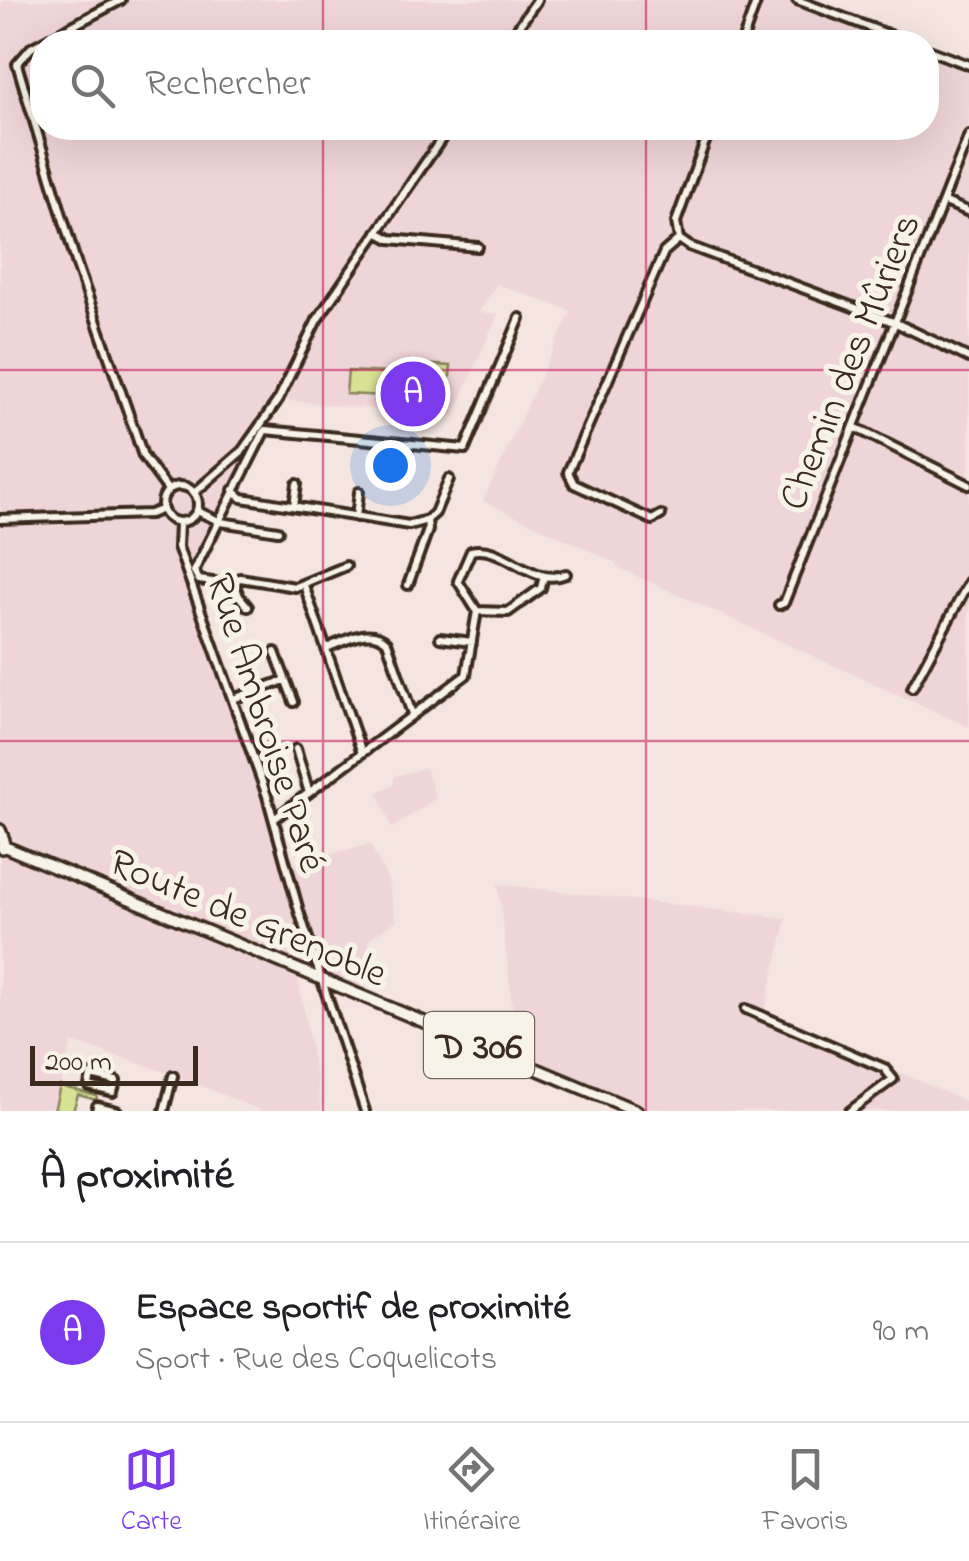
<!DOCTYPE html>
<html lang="fr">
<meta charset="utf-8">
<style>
:root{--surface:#fff;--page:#f6f6f6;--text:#202124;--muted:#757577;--line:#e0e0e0;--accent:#7c3aed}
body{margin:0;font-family:"Indie Flower",sans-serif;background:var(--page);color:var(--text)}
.scale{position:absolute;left:30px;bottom:25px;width:168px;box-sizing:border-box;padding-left:10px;border:5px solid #3b2a1e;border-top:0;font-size:28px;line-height:35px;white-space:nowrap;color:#3b2a1e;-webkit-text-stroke:8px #f7f3e8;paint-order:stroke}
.you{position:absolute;left:390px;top:465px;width:35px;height:35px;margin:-25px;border:8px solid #fff;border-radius:50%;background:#1a73e8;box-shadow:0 0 0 15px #1a73e833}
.badge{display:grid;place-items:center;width:65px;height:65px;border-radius:50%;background:var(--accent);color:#fff;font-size:32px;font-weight:700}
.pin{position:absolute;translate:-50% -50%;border:5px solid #fff;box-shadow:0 2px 10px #0006}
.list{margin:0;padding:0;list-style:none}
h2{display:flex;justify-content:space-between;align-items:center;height:130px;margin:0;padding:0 40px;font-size:42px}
h2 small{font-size:32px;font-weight:400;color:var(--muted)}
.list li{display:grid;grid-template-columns:65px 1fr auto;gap:30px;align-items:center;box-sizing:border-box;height:180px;padding:0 40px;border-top:2px solid var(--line)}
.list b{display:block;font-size:38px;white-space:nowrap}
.list p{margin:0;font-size:32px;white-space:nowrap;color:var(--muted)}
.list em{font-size:32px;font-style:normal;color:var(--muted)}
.icon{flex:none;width:55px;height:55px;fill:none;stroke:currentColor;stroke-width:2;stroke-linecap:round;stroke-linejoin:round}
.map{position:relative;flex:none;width:969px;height:1111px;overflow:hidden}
.search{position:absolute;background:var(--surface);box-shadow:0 10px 40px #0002;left:30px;right:30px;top:30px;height:110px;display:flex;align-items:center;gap:25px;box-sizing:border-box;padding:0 35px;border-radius:40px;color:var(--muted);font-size:38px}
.sheet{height:310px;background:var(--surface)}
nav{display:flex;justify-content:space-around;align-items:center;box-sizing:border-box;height:140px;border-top:2px solid var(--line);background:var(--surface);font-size:28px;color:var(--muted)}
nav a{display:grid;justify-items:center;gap:5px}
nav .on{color:var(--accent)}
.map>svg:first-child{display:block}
.built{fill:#f0d5d8}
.green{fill:#d7e295;stroke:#89865a;stroke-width:2.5}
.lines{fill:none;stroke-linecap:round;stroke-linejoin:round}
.minor-casing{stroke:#3b2a1e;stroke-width:14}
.major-casing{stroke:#3b2a1e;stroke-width:16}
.minor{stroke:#f7f3e8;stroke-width:6}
.major{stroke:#f7f3e8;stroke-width:9}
.grid{fill:none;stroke:#c2185b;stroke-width:2.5;stroke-opacity:0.55}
.labels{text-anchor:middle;stroke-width:10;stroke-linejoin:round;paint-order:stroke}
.shield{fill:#f7f3e8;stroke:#73665b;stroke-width:2.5}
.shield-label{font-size:38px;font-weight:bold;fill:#3b2a1e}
.street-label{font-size:40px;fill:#3b2a1e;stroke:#f7f3e8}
</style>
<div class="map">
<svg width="969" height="1111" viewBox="0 0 969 1111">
<rect width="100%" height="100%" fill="#f4e5e1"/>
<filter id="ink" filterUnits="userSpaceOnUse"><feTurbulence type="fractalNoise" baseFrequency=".01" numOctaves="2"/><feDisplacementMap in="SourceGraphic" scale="20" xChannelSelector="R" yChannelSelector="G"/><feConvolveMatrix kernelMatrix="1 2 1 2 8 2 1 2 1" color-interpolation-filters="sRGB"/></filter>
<g filter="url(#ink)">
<path class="built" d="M4 0H813L926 42H42V128H926V43L969 59V727L617 567 616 563 483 501 571 311 497 284 479 312 498 314 453 417 283 400 186 577 268 817 279 822 289 865 370 844 388 880 396 921 370 938 360 988 0 838V8Z
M425 768 436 798 392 828 377 792 393 785 395 776Z
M0 850 298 977 322 1111H262L177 1076V1072L172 1074 72 1042 54 1111H0Z
M498 884 787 918 764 1013 969 1103V1111H625L546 1077 518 1054Z"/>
<path class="green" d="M421 364 451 366 448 396 418 394Z
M348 371 409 374 407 397 346 394Z
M60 1086 97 1096 96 1100 78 1095 73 1111H54Z"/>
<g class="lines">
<g class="minor-casing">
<path id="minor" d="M121 0 31 48 17 64 77 265 136 435 143 456 168 490
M797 0 909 42
M508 42 537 0
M742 42 757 0
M926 49 969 65
M943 201 969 212
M377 232 390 239 478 247
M679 239 689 246 896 323 969 358
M679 239 676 222 710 128
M854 427 969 485
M162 504a18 18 0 1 1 36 0a18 18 0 1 1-36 0Z
M233 490 242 498 409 525 427 520
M194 493 242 451 278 400 317 320 449 128
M294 506 297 484
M197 511 221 522 278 531
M661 515 652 520 574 484 568 472 664 252 679 239
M356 517 359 492
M0 519 150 514 163 509
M179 523 178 547 267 796 299 911 365 1111
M346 566 295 587 240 578 226 584 199 580 194 571 265 430 465 449 520 318
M234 582 239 596 248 607
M304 585 362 753
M408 585 428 530 427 520 435 513 449 479
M779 605 784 603 969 135
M477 611 458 581 471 551C503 543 533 588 566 574
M440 638 472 642
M326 648C346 641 370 625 387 642L412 714
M275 652 294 702
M912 688 969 582
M233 699 285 680
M296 749 309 793
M274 819 466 675 477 611 508 612 541 588 544 576
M746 1009 884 1068 893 1079 850 1111
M91 1075 116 1081 113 1092 89 1086Z
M96 1111 97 1106 117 1111
M164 1111 173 1076"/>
</g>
<g class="major-casing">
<path id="major" d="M0 830 4 840 2 848
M3 846 637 1111"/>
</g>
<use href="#minor" class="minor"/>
<use href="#major" class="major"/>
</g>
</g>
<path class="grid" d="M323 0V42M646 0V42M323 128V1111M646 128V1111M0 370H969M0 741H969"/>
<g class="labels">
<rect class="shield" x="424" y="1012" width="110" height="66" rx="8"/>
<g class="shield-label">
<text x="479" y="1058">D 306</text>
</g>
<g class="street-label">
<text transform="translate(848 361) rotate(-68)" y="14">Chemin des Mûriers</text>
<text transform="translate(268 722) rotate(72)" y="14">Rue Ambroise Paré</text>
<text transform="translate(249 916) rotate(23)" y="14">Route de Grenoble</text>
</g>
</g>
</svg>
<div class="scale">200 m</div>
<div class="you"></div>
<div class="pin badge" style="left:413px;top:394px">A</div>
<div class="search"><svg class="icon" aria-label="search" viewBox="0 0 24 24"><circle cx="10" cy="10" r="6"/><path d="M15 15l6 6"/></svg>Rechercher</div>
</div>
<section class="sheet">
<h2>À proximité<small></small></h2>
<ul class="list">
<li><span class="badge">A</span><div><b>Espace sportif de proximité</b><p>Sport · Rue des Coquelicots</p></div><em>90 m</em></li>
</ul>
</section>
<nav>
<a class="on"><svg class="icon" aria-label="map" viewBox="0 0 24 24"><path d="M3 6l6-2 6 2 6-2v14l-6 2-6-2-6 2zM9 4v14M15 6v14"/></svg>Carte</a>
<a><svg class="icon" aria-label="directions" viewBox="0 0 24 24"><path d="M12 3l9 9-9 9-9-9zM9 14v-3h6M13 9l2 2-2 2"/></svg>Itinéraire</a>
<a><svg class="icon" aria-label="saved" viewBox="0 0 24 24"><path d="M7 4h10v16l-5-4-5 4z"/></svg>Favoris</a>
</nav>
